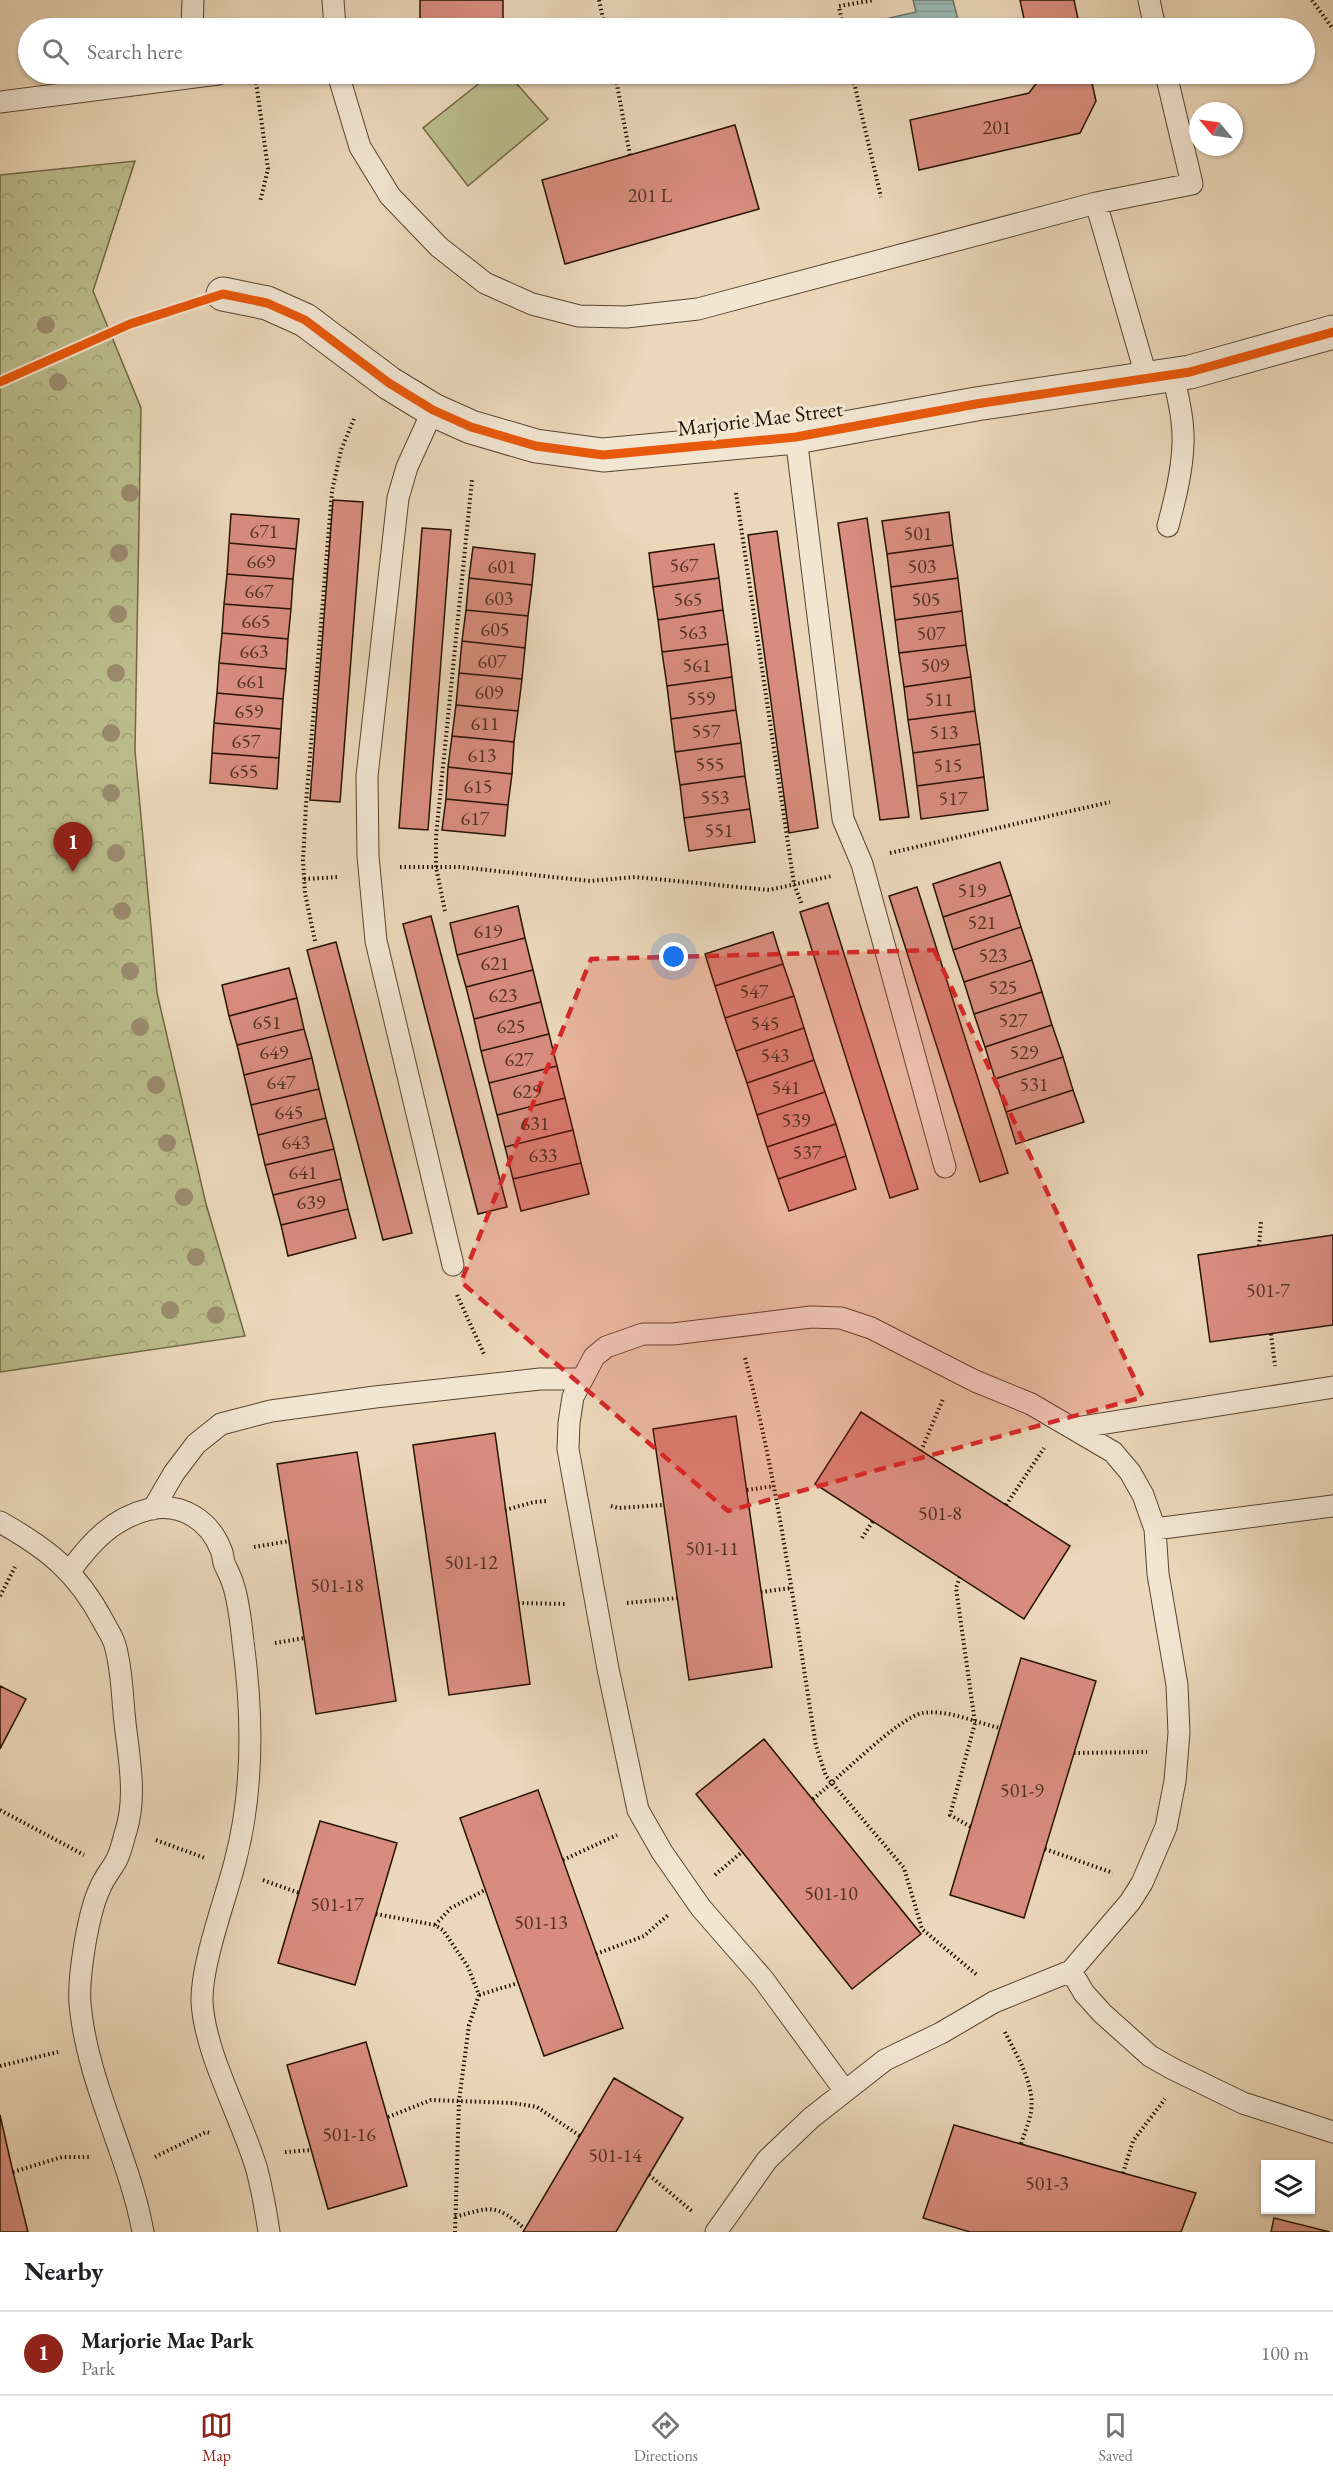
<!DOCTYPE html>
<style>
:root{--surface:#fff;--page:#f2f2f2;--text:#202124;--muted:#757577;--line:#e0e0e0;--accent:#8f2418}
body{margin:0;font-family:"EB Garamond",serif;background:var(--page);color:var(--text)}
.controls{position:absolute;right:18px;bottom:18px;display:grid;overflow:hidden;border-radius:0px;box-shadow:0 2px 4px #0004}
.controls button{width:54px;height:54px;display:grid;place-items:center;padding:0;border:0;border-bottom:2px solid var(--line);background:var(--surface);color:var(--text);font:30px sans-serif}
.compass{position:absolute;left:1189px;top:102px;width:54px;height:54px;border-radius:50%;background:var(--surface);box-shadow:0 2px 4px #0004;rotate:299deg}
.you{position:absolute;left:674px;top:957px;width:21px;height:21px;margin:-15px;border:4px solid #fff;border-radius:50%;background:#1a73e8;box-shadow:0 0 0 9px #1a73e833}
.badge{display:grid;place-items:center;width:39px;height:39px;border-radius:50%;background:var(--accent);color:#fff;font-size:20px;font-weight:700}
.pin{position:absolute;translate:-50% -50px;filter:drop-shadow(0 2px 3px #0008)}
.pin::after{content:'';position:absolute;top:32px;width:21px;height:18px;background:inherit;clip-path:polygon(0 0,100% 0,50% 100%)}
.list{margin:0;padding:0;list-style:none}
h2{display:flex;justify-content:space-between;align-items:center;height:78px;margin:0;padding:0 24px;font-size:26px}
h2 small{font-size:20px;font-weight:400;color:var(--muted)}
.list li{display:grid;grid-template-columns:39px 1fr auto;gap:18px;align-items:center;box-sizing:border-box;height:84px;padding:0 24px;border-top:2px solid var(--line)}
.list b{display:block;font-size:22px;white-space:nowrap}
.list p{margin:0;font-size:20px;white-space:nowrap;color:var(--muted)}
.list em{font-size:20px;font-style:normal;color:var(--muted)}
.icon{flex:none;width:33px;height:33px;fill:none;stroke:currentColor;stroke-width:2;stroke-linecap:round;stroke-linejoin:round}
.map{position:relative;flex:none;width:1333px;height:2232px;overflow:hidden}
.search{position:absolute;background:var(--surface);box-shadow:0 2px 4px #0004;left:18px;right:18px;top:18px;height:66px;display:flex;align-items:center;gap:15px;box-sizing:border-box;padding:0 21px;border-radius:33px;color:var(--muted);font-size:22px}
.sheet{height:162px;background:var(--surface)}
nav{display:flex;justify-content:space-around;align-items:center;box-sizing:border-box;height:84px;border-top:2px solid var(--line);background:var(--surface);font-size:16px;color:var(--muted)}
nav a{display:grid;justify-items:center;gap:3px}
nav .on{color:var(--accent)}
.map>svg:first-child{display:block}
.park{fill:url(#park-crowns);stroke:#706847;stroke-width:1.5}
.pitch{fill:#bbbd8c;stroke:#706847;stroke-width:1.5}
.water{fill:url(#water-rules);stroke:#6b766d;stroke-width:1.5}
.building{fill:#d88c7e;stroke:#261302;stroke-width:1.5}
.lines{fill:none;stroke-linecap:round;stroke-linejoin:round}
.service-casing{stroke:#574430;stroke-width:23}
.minor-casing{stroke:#574430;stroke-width:35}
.path{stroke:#261302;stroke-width:4;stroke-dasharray:1.5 3;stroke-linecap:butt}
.service{stroke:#f2e5d2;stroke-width:21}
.minor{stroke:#f2e5d2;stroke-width:33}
.cycleway-casing{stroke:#f2e5d2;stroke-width:13}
.cycleway{stroke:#e8590c;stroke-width:9}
.tree{fill:#9b8c6f}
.marked{fill:#d62828;fill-opacity:0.2;stroke:#d62828;stroke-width:4.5;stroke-dasharray:12 8;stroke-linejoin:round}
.labels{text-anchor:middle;stroke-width:6;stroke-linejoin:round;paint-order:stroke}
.number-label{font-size:20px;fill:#523121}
.street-label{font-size:22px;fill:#261302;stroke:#f2e5d2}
</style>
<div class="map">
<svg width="1333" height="2232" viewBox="0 0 1333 2232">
<defs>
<pattern id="park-crowns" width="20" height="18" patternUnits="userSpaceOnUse" patternTransform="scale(1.5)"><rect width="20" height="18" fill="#bbbd8c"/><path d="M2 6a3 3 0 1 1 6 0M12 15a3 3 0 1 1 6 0" fill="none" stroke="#a1a277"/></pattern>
<pattern id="water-rules" width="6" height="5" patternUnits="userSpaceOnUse" patternTransform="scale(1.5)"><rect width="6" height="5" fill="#99b8b4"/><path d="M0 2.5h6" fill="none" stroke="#849d99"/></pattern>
</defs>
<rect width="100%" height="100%" fill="#ebd7b9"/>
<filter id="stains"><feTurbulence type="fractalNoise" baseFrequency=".00333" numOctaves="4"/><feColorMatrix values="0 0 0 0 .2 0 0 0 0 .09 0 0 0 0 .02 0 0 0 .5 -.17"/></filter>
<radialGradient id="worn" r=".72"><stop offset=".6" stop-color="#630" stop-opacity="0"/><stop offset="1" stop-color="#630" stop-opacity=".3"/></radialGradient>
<path class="park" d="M135 161 93 291 141 408 135 751 157 993 206 1204 245 1336 0 1372V175Z"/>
<path class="pitch" d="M491 74H508L548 119 468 186 423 128Z"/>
<path class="water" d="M913 0H953L960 28H874L872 22 916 12Z"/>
<path class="building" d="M420 0H503V23H420Z
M1020 0H1074L1080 28H1026Z
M1036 74H1090L1096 101 1080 133 919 170 910 120 1029 93 1038 81Z
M735 125 759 209 565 264 542 180Z
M333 500 363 502 340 802 310 800Z
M949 512 953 545 887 554 882 521Z
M231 514 299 519 296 549 229 543Z
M867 518 909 817 880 820 838 523Z
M422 528 451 530 428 830 399 828Z
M777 531 818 828 789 833 748 535Z
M229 543 296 549 293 579 227 574Z
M714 544 719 578 653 587 649 553Z
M953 545 958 578 891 587 887 554Z
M473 547 535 554 532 585 469 578Z
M227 574 293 579 291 609 224 604Z
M469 578 532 585 528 616 466 610Z
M719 578 723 610 658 620 653 587Z
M958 578 962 611 895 620 891 587Z
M224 604 291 609 288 639 222 633Z
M466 610 528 616 525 648 462 641Z
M723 610 728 644 662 652 658 620Z
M962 611 966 645 899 653 895 620Z
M222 633 288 639 286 669 219 663Z
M462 641 525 648 522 679 459 673Z
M728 644 732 677 667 686 662 652Z
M966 645 971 677 904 687 899 653Z
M219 663 286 669 283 699 217 693Z
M459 673 522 679 518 711 456 705Z
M732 677 736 710 671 719 667 686Z
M971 677 975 711 908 720 904 687Z
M217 693 283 699 281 729 214 723Z
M456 705 518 711 514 742 452 736Z
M736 710 741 743 675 752 671 719Z
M975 711 980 744 913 753 908 720Z
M214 723 281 729 279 758 212 753Z
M452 736 514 742 512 774 448 767Z
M741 743 745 776 680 785 675 752Z
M980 744 984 777 917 786 913 753Z
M212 753 279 758 277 789 210 783Z
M448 767 512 774 508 805 446 799Z
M745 776 750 809 684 818 680 785Z
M984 777 988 810 921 819 917 786Z
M446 799 508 805 505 836 442 830Z
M750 809 755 842 689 851 684 818Z
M1000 862 1011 895 943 917 933 884Z
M917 887 1008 1173 980 1182 889 896Z
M1011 895 1021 927 953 950 943 917Z
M828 903 918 1189 890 1198 800 912Z
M518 906 525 938 457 955 450 923Z
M431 916 507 1207 478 1214 403 924Z
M1021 927 1032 960 964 982 953 950Z
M773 932 783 964 715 986 705 954Z
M525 938 533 970 466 987 457 955Z
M336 942 412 1233 383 1240 307 950Z
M1032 960 1042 992 974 1014 964 982Z
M783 964 794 996 725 1018 715 986Z
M289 968 297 998 229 1016 222 985Z
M533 970 541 1002 474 1019 466 987Z
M1042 992 1052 1025 985 1047 974 1014Z
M794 996 804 1028 736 1051 725 1018Z
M297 998 304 1029 237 1045 229 1016Z
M541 1002 549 1034 481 1051 474 1019Z
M1052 1025 1063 1057 995 1079 985 1047Z
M804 1028 814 1060 747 1083 736 1051Z
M304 1029 312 1058 244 1075 237 1045Z
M549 1034 557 1066 489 1083 481 1051Z
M1063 1057 1073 1090 1006 1112 995 1079Z
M312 1058 319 1089 251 1105 244 1075Z
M814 1060 825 1092 757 1115 747 1083Z
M557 1066 565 1098 497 1115 489 1083Z
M319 1089 326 1118 258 1135 251 1105Z
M1073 1090 1084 1122 1016 1144 1006 1112Z
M825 1092 836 1124 767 1147 757 1115Z
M565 1098 573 1130 505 1147 497 1115Z
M326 1118 334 1149 265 1165 258 1135Z
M836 1124 846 1156 778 1179 767 1147Z
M573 1130 581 1163 513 1179 505 1147Z
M334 1149 341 1179 273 1195 265 1165Z
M846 1156 856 1189 789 1211 778 1179Z
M581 1163 589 1194 521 1211 513 1179Z
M341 1179 348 1209 281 1225 273 1195Z
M348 1209 356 1238 288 1256 281 1225Z
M1333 1235V1325L1210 1342 1198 1255Z
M861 1412 1070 1546 1024 1619 815 1484Z
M736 1416 772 1667 689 1680 653 1429Z
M495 1433 530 1684 449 1695 413 1445Z
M357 1452 396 1701 316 1714 277 1464Z
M1021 1658 1096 1681 1024 1918 950 1895Z
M0 1686 26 1699 0 1749Z
M764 1739 921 1934 852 1989 696 1794Z
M538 1790 623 2028 544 2056 460 1818Z
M320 1821 397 1843 355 1985 278 1963Z
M366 2042 407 2186 328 2209 287 2065Z
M614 2078 683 2118 649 2175 616 2232H523Z
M0 2115 13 2172 28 2232H0Z
M954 2125 1123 2173 1196 2193 1181 2232H970L923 2218Z
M1274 2218 1330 2232H1271Z"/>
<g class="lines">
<g class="service-casing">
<path id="service" d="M333 0 335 28
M1149 0 1155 28
M192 28 193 0
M338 74 360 147 390 196 439 247 485 283 532 304 579 316 626 317 698 309 1096 203 1192 184 1166 74
M0 102 218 74
M1096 203 1147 379
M433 410 407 467 398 498 367 776 368 856 376 941 453 1265
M796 437 843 819 862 864 945 1167
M1168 526C1175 499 1182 472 1183 444 1184 421 1178 397 1173 375
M1075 1428 1333 1387
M153 1509 174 1473 196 1444 221 1424 271 1411 375 1397 540 1379H582
M0 1522C48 1549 77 1572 103 1621 107 1629 113 1637 115 1645 123 1672 122 1703 126 1731 130 1763 136 1799 126 1831 123 1840 121 1852 116 1861 111 1870 104 1878 100 1888 88 1913 78 1976 80 2004 87 2083 129 2155 143 2232
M1155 1529 1333 1506
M70 1571C91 1542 113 1518 150 1509 182 1502 210 1521 221 1550 223 1554 223 1559 224 1563 227 1570 231 1577 233 1584 239 1602 241 1623 243 1642 253 1715 254 1790 235 1862 225 1901 201 1964 202 2002 205 2055 242 2118 257 2170 262 2190 266 2212 269 2232
M1071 1971 1084 1993 1102 2013 1150 2056 1173 2069 1243 2103 1333 2132
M716 2232 767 2160 811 2118 885 2060 941 2033 994 2002 1071 1971 1130 1902 1142 1883 1166 1827 1175 1781 1179 1733 1177 1685 1158 1574 1155 1529 1143 1495 1130 1472 1113 1452 1031 1404 975 1381 871 1328 841 1318 811 1317 673 1334H643L606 1347 594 1357 573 1397 569 1423 568 1449 608 1669 638 1810 662 1852 701 1908 763 1979 845 2091"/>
</g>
<g class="minor-casing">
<path id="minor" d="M223 294 267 303 305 320 389 383 433 410 471 427 536 446 603 455 796 437 976 404 1190 372 1333 332"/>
</g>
<path class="path" d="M599 0 605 28
M1312 0 1333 29
M843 28 839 6 874 0
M255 74 268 169 260 202
M615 74 630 155
M852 74 881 197
M736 493 794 884 802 905
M890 853 1110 802
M400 867H459L590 881 635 877 769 890 832 876
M304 879 339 877
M445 911 436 867V836L472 480
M315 941 305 893 303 861 306 804 332 491 341 450 354 419
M1259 1246 1261 1221
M457 1295 484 1354
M1271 1334 1275 1366
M745 1358C779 1486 795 1616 816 1746L826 1776 904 1868 922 1929 977 1975
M921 1451 943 1399
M747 1490 774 1486
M1006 1505 1044 1448
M611 1506 619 1508 663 1505
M505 1510 534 1502 547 1501
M862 1538 873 1521
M254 1547 289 1541
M960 1577 956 1588 975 1723 950 1815 971 1827
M761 1592 791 1588
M0 1596 15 1567
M518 1603 566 1604
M627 1603 677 1598
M275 1643 304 1638
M1074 1753 1147 1752
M813 1799C836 1781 898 1717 923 1713 948 1709 976 1723 1000 1728
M0 1810 84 1855
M156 1840 205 1858
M1045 1849 1113 1873
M563 1860 617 1835
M715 1875 742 1852
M263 1880 299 1893
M376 1914 435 1925 443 1930 468 1967 479 1995 469 2025 459 2101 455 2232
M435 1925 451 1908 485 1890
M596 1954 644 1936 668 1915
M479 1995 518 1983
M1005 2032C1017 2057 1035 2083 1031 2112 1029 2123 1024 2134 1021 2144
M0 2066 58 2052
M388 2117 431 2100 513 2103 537 2107 580 2136
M285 2152 311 2150
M155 2157 206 2132 211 2133
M13 2172 62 2157H89
M1123 2173 1133 2141 1165 2099
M649 2175 693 2212
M455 2217C491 2207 495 2203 525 2229"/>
<use href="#service" class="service"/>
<use href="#minor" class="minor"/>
<g class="cycleway-casing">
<path id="cycleway" d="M0 382 130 324 223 294 267 303 305 320 389 383 433 410 471 427 536 446 603 455 796 437 976 404 1190 372 1333 332"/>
</g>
<use href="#cycleway" class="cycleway"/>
</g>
<g class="tree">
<circle cx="46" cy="325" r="9"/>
<circle cx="58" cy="382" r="9"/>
<circle cx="130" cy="493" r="9"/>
<circle cx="119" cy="553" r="9"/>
<circle cx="118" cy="614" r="9"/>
<circle cx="116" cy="673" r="9"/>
<circle cx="111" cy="733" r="9"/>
<circle cx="111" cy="793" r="9"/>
<circle cx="116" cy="853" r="9"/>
<circle cx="122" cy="911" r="9"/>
<circle cx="130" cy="971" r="9"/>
<circle cx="140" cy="1027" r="9"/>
<circle cx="156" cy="1085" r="9"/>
<circle cx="167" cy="1143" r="9"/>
<circle cx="184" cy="1197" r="9"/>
<circle cx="196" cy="1257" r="9"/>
<circle cx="170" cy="1310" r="9"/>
<circle cx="216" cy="1315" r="9"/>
</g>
<path class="marked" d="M934 950 1143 1397 728 1511 461 1282 591 959Z"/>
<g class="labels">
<g class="number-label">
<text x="997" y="134">201</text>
<text x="650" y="202">201 L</text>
<text x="264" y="538">671</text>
<text x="918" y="540">501</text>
<text x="261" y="568">669</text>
<text x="684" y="572">567</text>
<text x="502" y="573">601</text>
<text x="922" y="573">503</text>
<text x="259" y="598">667</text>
<text x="499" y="605">603</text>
<text x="688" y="606">565</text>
<text x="926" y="606">505</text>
<text x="256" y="628">665</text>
<text x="495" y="636">605</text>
<text x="693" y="639">563</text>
<text x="931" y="640">507</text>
<text x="254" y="658">663</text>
<text x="492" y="668">607</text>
<text x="697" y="672">561</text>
<text x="935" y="672">509</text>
<text x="251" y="688">661</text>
<text x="489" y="699">609</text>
<text x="701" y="705">559</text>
<text x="939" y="706">511</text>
<text x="249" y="718">659</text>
<text x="485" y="730">611</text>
<text x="706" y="738">557</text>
<text x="944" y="739">513</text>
<text x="246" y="748">657</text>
<text x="482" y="762">613</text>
<text x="710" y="771">555</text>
<text x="948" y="772">515</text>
<text x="244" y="778">655</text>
<text x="478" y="793">615</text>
<text x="715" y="804">553</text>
<text x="953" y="805">517</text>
<text x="475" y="825">617</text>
<text x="719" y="837">551</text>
<text x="972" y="897">519</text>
<text x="982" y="929">521</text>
<text x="488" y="938">619</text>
<text x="993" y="962">523</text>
<text x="495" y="970">621</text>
<text x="1003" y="994">525</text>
<text x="754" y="998">547</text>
<text x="503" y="1002">623</text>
<text x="1013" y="1027">527</text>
<text x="267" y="1029">651</text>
<text x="765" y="1030">545</text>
<text x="511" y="1033">625</text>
<text x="274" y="1059">649</text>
<text x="1024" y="1059">529</text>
<text x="775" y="1062">543</text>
<text x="519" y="1066">627</text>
<text x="281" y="1089">647</text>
<text x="1034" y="1091">531</text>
<text x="786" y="1094">541</text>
<text x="527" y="1098">629</text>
<text x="289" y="1119">645</text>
<text x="796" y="1127">539</text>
<text x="535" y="1130">631</text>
<text x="296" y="1149">643</text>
<text x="807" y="1159">537</text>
<text x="543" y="1162">633</text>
<text x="303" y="1179">641</text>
<text x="311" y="1209">639</text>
<text x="1268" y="1297">501-7</text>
<text x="940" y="1520">501-8</text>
<text x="712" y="1555">501-11</text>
<text x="471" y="1569">501-12</text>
<text x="337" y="1592">501-18</text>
<text x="1022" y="1797">501-9</text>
<text x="831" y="1900">501-10</text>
<text x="337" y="1911">501-17</text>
<text x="541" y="1929">501-13</text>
<text x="349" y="2141">501-16</text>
<text x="615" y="2162">501-14</text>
<text x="1047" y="2190">501-3</text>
</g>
<g class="street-label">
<text transform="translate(760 418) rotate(-7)" y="8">Marjorie Mae Street</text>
</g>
</g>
<rect width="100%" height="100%" filter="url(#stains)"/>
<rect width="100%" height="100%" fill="url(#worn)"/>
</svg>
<div class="controls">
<button><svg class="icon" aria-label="layers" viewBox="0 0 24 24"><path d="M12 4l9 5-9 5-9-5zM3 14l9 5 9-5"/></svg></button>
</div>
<svg class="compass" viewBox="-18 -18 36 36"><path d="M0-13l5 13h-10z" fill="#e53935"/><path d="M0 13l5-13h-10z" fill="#757577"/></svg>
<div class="you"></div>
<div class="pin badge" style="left:73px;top:872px">1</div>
<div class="search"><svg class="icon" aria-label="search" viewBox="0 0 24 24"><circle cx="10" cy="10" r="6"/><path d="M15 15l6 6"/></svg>Search here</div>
</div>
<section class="sheet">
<h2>Nearby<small></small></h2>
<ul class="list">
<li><span class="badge">1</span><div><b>Marjorie Mae Park</b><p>Park</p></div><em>100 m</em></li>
</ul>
</section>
<nav>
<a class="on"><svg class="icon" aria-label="map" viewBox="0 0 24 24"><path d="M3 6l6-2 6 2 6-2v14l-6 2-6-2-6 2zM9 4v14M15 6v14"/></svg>Map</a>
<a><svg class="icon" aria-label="directions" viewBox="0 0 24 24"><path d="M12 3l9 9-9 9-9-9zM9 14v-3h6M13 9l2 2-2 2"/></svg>Directions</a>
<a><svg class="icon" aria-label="saved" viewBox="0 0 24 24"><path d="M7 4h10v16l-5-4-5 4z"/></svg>Saved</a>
</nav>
